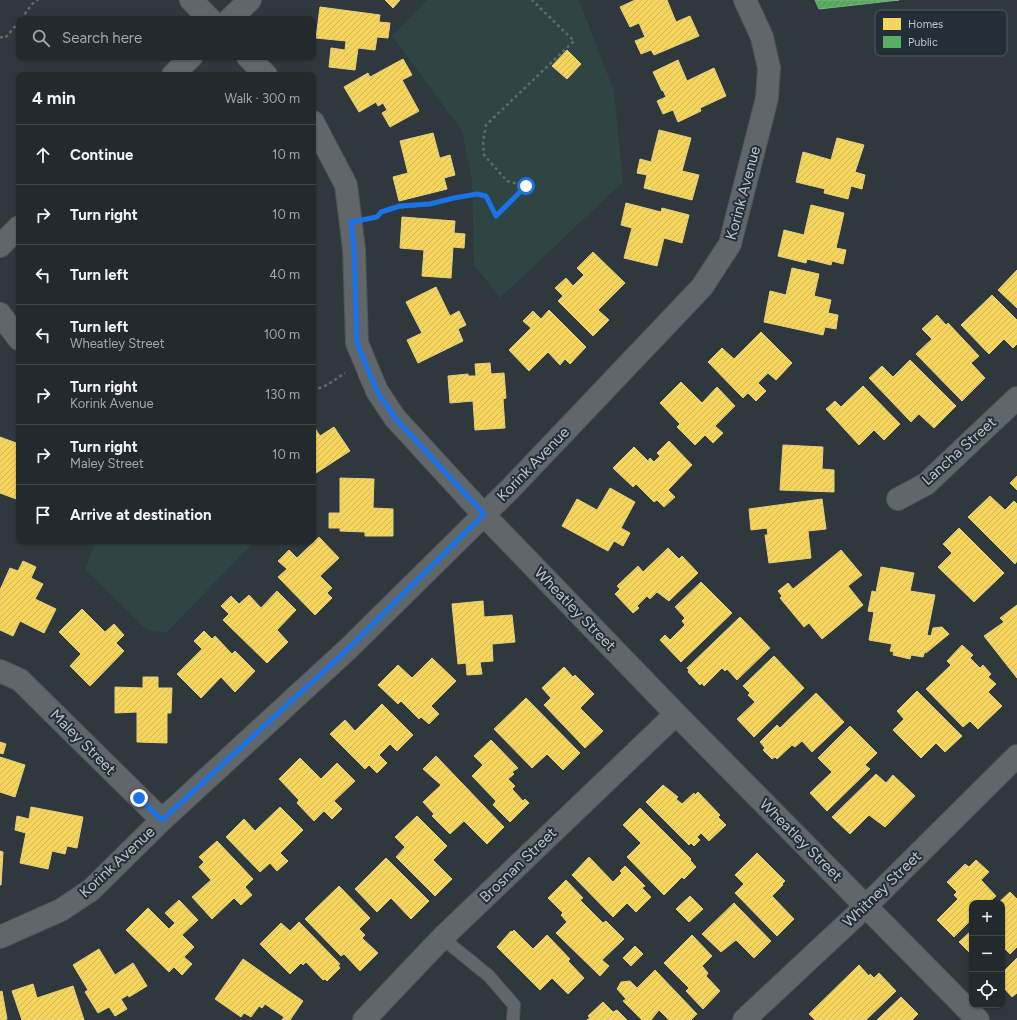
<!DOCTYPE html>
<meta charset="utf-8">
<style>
:root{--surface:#232a2d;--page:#2b3235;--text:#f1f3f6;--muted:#a3a7aa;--line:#404649}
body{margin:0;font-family:Figtree,sans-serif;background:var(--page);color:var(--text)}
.controls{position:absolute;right:12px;bottom:12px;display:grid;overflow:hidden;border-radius:8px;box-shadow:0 1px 3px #0004}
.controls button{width:36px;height:36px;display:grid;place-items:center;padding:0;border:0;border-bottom:1px solid var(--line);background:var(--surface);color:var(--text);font:20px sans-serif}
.stop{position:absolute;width:12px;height:12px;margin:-9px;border:3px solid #1a73e8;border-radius:50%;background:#fff}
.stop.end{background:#1a73e8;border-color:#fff;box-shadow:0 1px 4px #0008}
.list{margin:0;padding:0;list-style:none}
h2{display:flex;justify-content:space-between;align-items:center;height:52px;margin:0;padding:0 16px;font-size:17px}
h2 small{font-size:13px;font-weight:400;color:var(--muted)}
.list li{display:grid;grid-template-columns:26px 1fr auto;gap:12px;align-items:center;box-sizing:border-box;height:60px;padding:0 16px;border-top:1px solid var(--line)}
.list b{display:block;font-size:15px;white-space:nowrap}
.list p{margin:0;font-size:13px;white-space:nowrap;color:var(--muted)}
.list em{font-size:13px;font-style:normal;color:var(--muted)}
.icon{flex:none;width:22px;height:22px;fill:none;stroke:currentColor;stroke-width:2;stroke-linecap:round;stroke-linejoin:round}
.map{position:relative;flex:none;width:1017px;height:1020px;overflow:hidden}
.search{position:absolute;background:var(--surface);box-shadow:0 1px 3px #0004;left:16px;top:16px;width:300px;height:44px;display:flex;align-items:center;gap:10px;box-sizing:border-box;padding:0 14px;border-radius:8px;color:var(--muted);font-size:15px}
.panel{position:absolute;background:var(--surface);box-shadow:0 1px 3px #0004;left:16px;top:72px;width:300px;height:472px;border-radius:8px}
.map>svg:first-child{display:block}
.green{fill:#2e4543}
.homes{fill:url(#homes-hatch);stroke:#e4d07e}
.public{fill:url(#public-hatch);stroke:#77b581}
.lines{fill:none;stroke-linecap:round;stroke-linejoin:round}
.lane-casing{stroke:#4d5357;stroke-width:14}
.street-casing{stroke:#4d5357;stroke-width:24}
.path{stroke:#636a6e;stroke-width:2.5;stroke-dasharray:3 3;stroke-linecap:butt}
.lane{stroke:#60666a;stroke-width:12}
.street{stroke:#60666a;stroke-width:22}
.route{stroke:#1a73e8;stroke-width:5}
.labels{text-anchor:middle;stroke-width:4;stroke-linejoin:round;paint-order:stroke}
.street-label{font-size:15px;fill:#bbc4cc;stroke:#222f37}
.key{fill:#222f37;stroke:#505c64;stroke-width:1}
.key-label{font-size:11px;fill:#bbc4cc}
</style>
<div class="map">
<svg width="1017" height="1020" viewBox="0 0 1017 1020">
<defs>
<pattern id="homes-hatch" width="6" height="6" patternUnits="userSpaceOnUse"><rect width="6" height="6" fill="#f6d55c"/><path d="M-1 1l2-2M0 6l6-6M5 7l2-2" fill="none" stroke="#d0b656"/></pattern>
<pattern id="public-hatch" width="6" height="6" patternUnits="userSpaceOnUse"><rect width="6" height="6" fill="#5aae61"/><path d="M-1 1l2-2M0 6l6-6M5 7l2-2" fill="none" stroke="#529158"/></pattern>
</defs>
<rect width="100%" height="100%" fill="#2f383c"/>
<path class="green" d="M427 0H579L614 91 623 182 500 298 474 265 472 181 462 131 392 36Z
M96 541H255L166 633 147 630 85 569Z"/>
<path class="homes" d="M385 0H400L393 8Z
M635 0H667L676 22 690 16 699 36 654 55 651 50 641 54 635 41 645 37 639 23 630 27 620 7Z
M320 7 380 15 379 22 390 23 388 38 377 37 375 50 358 48 355 70 329 67 331 48 345 50 346 41 316 38Z
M567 50 581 64 567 79 552 66Z
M403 59 412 75 402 80 419 111 390 127 382 113 387 110 383 103 378 106 376 102 359 112 344 87 368 73 370 77Z
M678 60 687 81 714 68 726 96 700 108 701 111 678 122 673 110 663 114 657 101 666 97 663 90 662 91 653 72Z
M659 130 691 138 682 171 699 175 692 200 644 188 647 175 637 173 640 159 651 162Z
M433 133 441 163 440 158 450 155 455 175 444 178 447 189 399 201 393 177 408 173 400 141Z
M837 138 864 145 855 172 865 175 862 189 851 186 848 199 824 193 825 189 796 182 803 152 831 160Z
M626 203 661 212 662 208 689 215 682 243 664 238 657 266 624 258 632 228 621 225Z
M811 205 844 213 836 248 846 250 843 264 832 261 831 265 807 259 806 263 778 256 784 230 804 235Z
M402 217 455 221 454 233 465 234 464 248 453 247 451 278 422 276 424 250 400 248Z
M593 252 625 283 598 310 609 320 593 336 558 301 563 296 555 288 566 278 573 286 584 275 577 268Z
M792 268 819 274 814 296 831 300 828 313 838 315 836 329 825 327 823 335 764 322 770 291 786 295Z
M1017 270V308L998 290Z
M436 287 450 316 459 311 466 325 458 329 463 341 418 363 407 340 422 333 406 302Z
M992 295 1017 320V344L1013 348 1004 339 989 354 961 325Z
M549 310 586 347 570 364 565 359 560 365 548 352 529 371 509 350 531 328 523 321 533 311 541 319Z
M937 315 946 325 948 323 979 356 971 363 985 378 962 401 916 354 932 339 922 329Z
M761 332 792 363 776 380 768 373 758 383 766 391 756 401 748 393 743 398 708 362 722 348 734 359Z
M910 360 956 406 934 428 919 414 911 422 869 378 882 366 893 377Z
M490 363 491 374 504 373 506 398 503 399 505 428 475 430 473 401 450 403 448 376 468 374V376H476L475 364Z
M681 382 702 403 717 387 735 406 715 426 723 433 713 443 705 435 695 445 677 427 680 424 660 403Z
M863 386 900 424 884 440 874 430 859 445 826 409 835 401 841 407Z
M313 425 320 436 334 427 350 451 313 475Z
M0 437 19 444V453L16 463 19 464V500L0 493Z
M669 441 692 465 668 490 675 497 664 507 657 500 654 502 636 484 633 487 613 468 634 447 648 461 650 458 654 462 660 456 657 453Z
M783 445 823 447 822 469 834 470V492L780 490Z
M1017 476V490L1010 483Z
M340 478 374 479 373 508 393 509V536H365V532L340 531V528H329V513H340Z
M610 488 635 502 621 528 630 533 623 546 614 541 608 551 562 526 577 499 597 510Z
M990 496 1005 510 1014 501 1017 504V561L1015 564 968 517Z
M822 499 826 529 808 531 811 558 769 563 765 535H768L767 528 751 530 749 509Z
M959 528 1004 573 974 602 938 567 952 553 943 544Z
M319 537 339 558 320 576 332 588 327 593 332 598 315 615 278 577 287 569 278 561 289 550 297 558Z
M668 548 679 559 682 556 698 573 669 601 657 592 650 599 647 596 637 606 639 608 633 613 615 594 620 589 617 586 638 566 643 572Z
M841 550 862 575 848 586 863 605 822 639 809 623 804 627 780 598 782 596 778 591 788 583 793 589Z
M23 561 36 567 31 578 43 584 35 599 56 609 44 633 20 621 13 636 0 630V590L10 568 18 571Z
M881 567 914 573 910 591 935 595 927 635 931 636 933 628 942 627 949 634 926 653 925 651 923 657 911 655 910 659 893 655 894 652 890 651 892 644 869 640 874 612 868 611 872 591 876 592Z
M701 582 732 613 681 662 660 640 665 635 670 640 685 625 682 621 685 618 675 607Z
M277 591 296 610 277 630 288 642 267 663 223 620 229 614 221 606 231 596 239 604 249 595 261 608Z
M483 601 484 617 512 615 515 642 492 644 493 661 480 662 482 674 467 675 466 663 458 664 452 604Z
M1017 605V678L984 636 1004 622 1000 618Z
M82 609 105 632 114 624 124 635 116 643 124 651 90 686 70 666 81 654 59 632Z
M740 617 770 648 737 680 727 669 725 671 722 668 704 686 702 683 700 685 688 672 689 670 687 668Z
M204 631 212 639 215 636 232 654 235 651 255 671 235 692 221 677 201 698 177 674 202 649 194 641Z
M962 645 973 655 970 658 980 668 983 665 991 674 988 677 996 684 988 692 1002 706 978 729 970 721 963 727 926 689 951 665 947 661Z
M774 656 804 688 754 737 737 719 755 702 748 695 750 693 743 686Z
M432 658 456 681 431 706 439 714 429 724 421 717 419 719 401 701 398 704 378 685 398 665 412 678Z
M564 667 573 677 575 675 594 694 580 708 603 731 585 748 544 705 551 698 542 688Z
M143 677H158V688H172L171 713H167V743L137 742V712L115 713V687L143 688Z
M917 691 962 736 945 752 936 743 921 758 893 730 904 719 897 711Z
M816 693 844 722 812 752 802 741 795 747 792 745 777 759 775 757 772 759 763 750 765 748 760 742 777 725 780 728Z
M526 698 580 753 563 770 547 754 532 768 494 729Z
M382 704 413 735 397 751 390 744 379 755 387 763 377 773 369 765 365 769 330 734 345 720 355 731Z
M850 726 877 753 865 765 870 769 827 811 810 793 832 772 818 758Z
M491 740 518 768 512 772 514 774 508 779 515 786 512 789 523 801 525 799 529 803 510 822 493 805 496 801 472 776 483 765 474 756Z
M0 742 6 744 3 754 0 753Z
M436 756 504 827 487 844 464 821 450 834 432 816 434 814 423 802 441 785 423 769Z
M0 757 25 765 15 797 0 792Z
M300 758 321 779 337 763 355 781 334 801 342 809 332 819 324 811 314 821 297 803 299 800 279 779Z
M876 774 886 783 893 775 915 796 885 827 869 815 850 834 832 817Z
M663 785 678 797 676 799 682 804 694 793 695 795 698 792 720 815 718 817 726 825 709 841 701 833 697 837 700 840 694 846 691 843 689 845 646 802Z
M31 807 83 817 77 848 67 846 65 854 52 851 48 869 20 863 26 833 15 830 17 816 29 819Z
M280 807 303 830 280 853 288 861 277 871 270 863 260 872 226 837 244 819 255 831Z
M640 808 691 859 690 860 696 867 684 879 682 877 664 895 627 857 641 843 623 825Z
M417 816 447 846 433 860 452 879 435 896 396 857 405 847 395 837Z
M217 841 253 879 245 887 252 895 241 905 234 898 212 919 192 897 211 880 199 867 204 862 199 857Z
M0 851 3 852 1 885H0Z
M757 853 785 881 782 884 783 885 772 896 794 919 777 936 735 893 744 884 735 875Z
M589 857 613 882 622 873 620 871 625 866 645 886 642 888 651 897 636 912 627 903 613 917 572 875Z
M386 858 429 901 411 919 391 898 377 912 355 889Z
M976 860 989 872 981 880 996 896 988 903H972V919L954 937 937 920 958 899 954 895 957 892 947 882 965 864 969 867Z
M566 880 583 898 580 900 603 923 606 921 624 939 602 960 609 966 600 976 556 933 567 922 561 915 563 913 548 898Z
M339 886 370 918 359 929 365 935 362 938 378 953 360 971 344 954 341 956 305 919Z
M1010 892 1017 899V947L1010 954 1002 946V903H998Z
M690 896 703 909 689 922 676 909Z
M179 900 198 920 182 935 194 947 184 957 192 964 182 975 174 967 169 972 126 930 148 908 169 929 175 923 165 913Z
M734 903 771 941 754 958 736 940 721 952 702 934Z
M299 922 340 964 338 965 340 968 327 981 325 979 323 980 306 962 303 965 301 963 290 974 260 944 281 923 290 931Z
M514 930 533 949 547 935 570 959 568 961 584 978 568 994 552 978 540 990 497 947 511 931 512 932Z
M972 930V955L959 942Z
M692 935 712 956 702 966 708 973 706 976 720 991 703 1009 686 991 689 988 664 963Z
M635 946 643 954 631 966 623 958Z
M99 949 115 975 133 963 147 986 129 997 128 995 121 999 127 1009 115 1016 109 1007 98 1013 85 992 88 990 73 965Z
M1017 958V993L1012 997 1002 986V973Z
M243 959 303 1001 290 1020H282L284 1017 265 1004 262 1008 259 1006 251 1017 244 1013 241 1017 215 999Z
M859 965 869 976 870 974 874 978 879 973 896 991 866 1020H815L809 1014Z
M655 970 697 1014 691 1020H669L659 1010 651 1020H642L623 1001 626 999 617 989 621 982 630 981 637 988Z
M33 984 37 998 73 986 84 1020H22L12 991Z
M2 991 7 1019 4 1020H0V992Z
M901 997 918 1014 912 1020H877Z
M603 1002 613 1012 617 1010 627 1020H587L590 1018 588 1016Z"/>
<path class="public" d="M815 0H899L819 9Z"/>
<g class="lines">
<g class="lane-casing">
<path id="lane" d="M442 938 489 976 514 1005 513 1020"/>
</g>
<g class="street-casing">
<path id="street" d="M191 0 210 19
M230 19 250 0
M248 57 266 75
M173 75 191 57
M313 122 346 185 354 249 357 343 377 391 395 418 484 515 676 714 978 1020
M0 246 19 227
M0 314 19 339
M898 499 926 484 1017 398
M0 671 20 680 162 820
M0 937 61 910 91 890 162 820 349 648 511 488 702 287 730 244 767 98 769 68 762 37 745 0
M364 1020 442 938 676 714
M744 1020 866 906 1017 756"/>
</g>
<path class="path" d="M21 19 32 4 38 0
M0 37 5 38 19 22
M373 218C379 217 382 212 389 210 403 206 417 207 432 204 450 200 467 192 486 196L496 216 526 186 507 181 484 155 483 142 486 125 574 41 532 0
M313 391 327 385 345 373"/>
<use href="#lane" class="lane"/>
<use href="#street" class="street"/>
</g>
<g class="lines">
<path class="route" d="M139 798 162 820 349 648 484 514 395 418 377 391 357 343 354 249 351 222 377 217 381 212 400 206 430 204 454 198 477 194 486 196 496 216 526 186"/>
</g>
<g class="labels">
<g class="street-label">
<text transform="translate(743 193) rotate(-75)" y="5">Korink Avenue</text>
<text transform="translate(959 451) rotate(-42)" y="5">Lancha Street</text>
<text transform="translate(533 464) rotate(-46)" y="5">Korink Avenue</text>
<text transform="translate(575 609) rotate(46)" y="5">Wheatley Street</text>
<text transform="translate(83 742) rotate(45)" y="5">Maley Street</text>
<text transform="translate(801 840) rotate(45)" y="5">Wheatley Street</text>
<text transform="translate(117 862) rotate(-43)" y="5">Korink Avenue</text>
<text transform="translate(518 865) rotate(-44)" y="5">Brosnan Street</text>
<text transform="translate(882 889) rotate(-44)" y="5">Whitney Street</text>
</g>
</g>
<rect x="875" y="10" width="132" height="46" rx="6" class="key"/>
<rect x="883" y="18" width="18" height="12" fill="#f6d55c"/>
<rect x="883" y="36" width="18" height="12" fill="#5aae61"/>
<g class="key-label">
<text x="908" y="28">Homes</text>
<text x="908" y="46">Public</text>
</g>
</svg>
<div class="controls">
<button>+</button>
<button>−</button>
<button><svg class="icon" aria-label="locate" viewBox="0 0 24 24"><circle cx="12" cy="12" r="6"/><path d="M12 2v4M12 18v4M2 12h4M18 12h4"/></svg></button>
</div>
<div class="stop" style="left:526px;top:186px"></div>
<div class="stop end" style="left:139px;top:798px"></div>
<div class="search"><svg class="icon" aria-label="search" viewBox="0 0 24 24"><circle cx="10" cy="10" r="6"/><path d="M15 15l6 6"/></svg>Search here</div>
<section class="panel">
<h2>4 min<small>Walk · 300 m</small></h2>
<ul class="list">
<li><svg class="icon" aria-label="ahead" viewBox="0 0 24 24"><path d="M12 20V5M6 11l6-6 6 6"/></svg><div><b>Continue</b></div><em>10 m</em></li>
<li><svg class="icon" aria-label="right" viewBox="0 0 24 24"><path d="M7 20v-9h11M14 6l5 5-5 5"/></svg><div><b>Turn right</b></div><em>10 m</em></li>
<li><svg class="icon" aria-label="left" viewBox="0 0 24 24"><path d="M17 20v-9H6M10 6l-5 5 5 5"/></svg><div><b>Turn left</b></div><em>40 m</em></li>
<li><svg class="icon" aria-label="left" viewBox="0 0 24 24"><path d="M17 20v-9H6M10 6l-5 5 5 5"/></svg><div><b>Turn left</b><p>Wheatley Street</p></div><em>100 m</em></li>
<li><svg class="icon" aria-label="right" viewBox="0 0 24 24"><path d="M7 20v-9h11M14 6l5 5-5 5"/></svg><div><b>Turn right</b><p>Korink Avenue</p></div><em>130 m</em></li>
<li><svg class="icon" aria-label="right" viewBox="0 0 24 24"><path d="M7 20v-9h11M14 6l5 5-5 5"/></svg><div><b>Turn right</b><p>Maley Street</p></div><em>10 m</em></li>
<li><svg class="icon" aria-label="arrive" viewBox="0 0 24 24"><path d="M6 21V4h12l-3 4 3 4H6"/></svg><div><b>Arrive at destination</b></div></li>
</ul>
</section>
</div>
